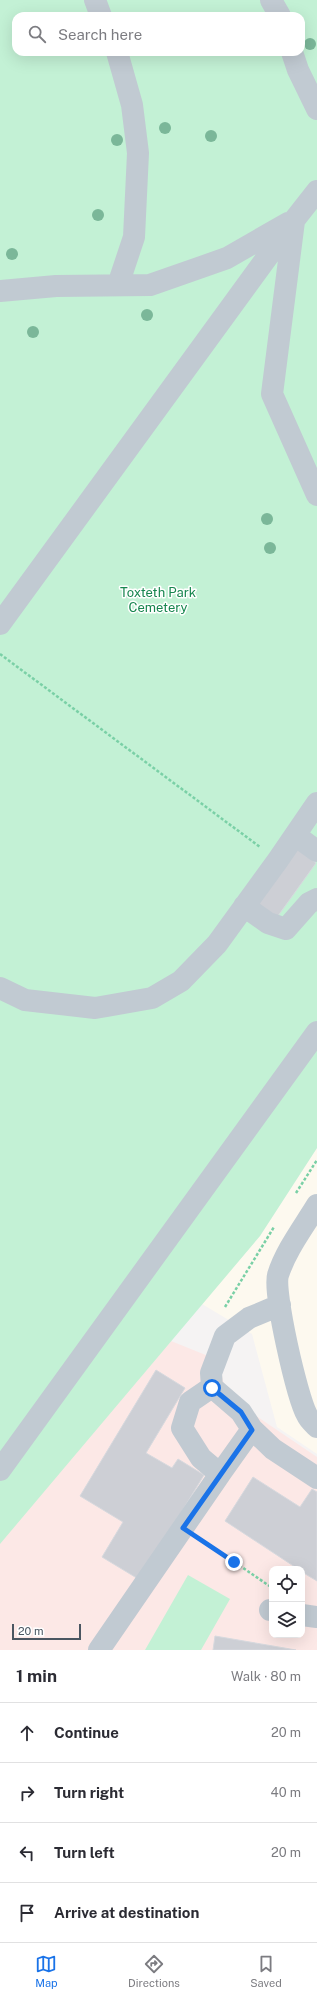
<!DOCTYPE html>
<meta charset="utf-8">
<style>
:root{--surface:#fff;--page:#f7f7f7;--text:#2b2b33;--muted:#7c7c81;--line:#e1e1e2;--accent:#1a73e8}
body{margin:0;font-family:"Public Sans",sans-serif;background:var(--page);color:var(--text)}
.controls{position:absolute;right:12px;bottom:12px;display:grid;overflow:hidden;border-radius:8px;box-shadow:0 4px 16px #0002}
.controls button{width:36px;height:36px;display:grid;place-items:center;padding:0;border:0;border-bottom:1px solid var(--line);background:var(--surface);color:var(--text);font:20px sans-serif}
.scale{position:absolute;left:12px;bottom:10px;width:69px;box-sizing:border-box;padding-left:4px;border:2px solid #4a5661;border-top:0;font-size:11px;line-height:14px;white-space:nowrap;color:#4a5661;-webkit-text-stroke:3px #fff;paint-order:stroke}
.stop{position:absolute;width:12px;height:12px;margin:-9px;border:3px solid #1a73e8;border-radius:50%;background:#fff}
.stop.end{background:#1a73e8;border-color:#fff;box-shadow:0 1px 4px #0008}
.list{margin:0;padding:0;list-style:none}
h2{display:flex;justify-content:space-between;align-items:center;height:52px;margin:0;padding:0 16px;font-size:17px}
h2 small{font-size:13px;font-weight:400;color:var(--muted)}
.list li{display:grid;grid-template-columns:26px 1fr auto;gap:12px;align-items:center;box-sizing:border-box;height:60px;padding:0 16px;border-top:1px solid var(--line)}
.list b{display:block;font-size:15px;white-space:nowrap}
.list em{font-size:13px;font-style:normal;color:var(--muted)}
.icon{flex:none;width:22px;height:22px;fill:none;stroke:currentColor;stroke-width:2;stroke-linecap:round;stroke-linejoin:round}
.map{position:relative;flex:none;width:317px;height:1650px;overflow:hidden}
.search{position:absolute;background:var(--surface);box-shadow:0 4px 16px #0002;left:12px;right:12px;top:12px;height:44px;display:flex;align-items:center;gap:10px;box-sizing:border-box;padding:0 14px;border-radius:12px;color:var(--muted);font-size:15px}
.sheet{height:292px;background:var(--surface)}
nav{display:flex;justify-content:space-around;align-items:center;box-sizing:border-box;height:56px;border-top:1px solid var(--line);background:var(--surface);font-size:11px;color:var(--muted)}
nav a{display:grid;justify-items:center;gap:2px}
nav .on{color:var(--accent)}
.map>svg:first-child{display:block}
.commercial{fill:#fdf9ef}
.medical{fill:#fce8e6;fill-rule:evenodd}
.green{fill:#c3f1d5;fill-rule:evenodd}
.building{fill:#cdcfd5;stroke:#d7d9de}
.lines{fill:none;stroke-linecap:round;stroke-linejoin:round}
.path{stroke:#7ad0a6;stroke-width:2.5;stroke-dasharray:3 2;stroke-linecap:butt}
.minor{stroke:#c1cad2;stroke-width:22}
.tree{fill:#7bb799}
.route{stroke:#1a73e8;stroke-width:5}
.labels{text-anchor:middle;stroke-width:3;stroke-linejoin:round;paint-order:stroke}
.park-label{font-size:13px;fill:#17864f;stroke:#fff}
</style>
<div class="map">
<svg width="317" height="1650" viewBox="0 0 317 1650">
<rect width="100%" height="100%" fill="#f5f3f3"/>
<path class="commercial" d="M317 1148V1454L277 1427 252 1334 202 1304 260 1236Z"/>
<path class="medical" d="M171 1341 223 1362 222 1376 225 1388 234 1401 317 1457V1650H0V1543ZM272 1569H302V1635H272Z"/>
<path class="green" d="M0 0H317V1148L260 1236 0 1544ZM16 16H301V52H16Z
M188 1575 230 1599 201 1650H145Z"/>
<path class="building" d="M295 847 316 863 275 920 253 904Z
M156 1370 185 1388 146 1453 172 1468 178 1459 204 1475 140 1580 102 1557 123 1522 80 1496Z
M253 1477 300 1507 312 1489 317 1492V1581L302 1572V1569H298L225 1521Z
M215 1636 296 1650H213Z"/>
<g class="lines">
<path class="path" d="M0 654 260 847
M296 1193 317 1160
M225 1307 274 1227
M202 1540 271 1587"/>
<path class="minor" d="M95 0 101 16
M271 0 280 16
M117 52 132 105 138 153 134 237 118 285
M292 52 298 70 317 109
M294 221 272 394 317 495
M0 291 56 286 150 285 227 258 288 223
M0 624 295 219 317 191
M295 835 317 851
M244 906 268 923 286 929 309 903 317 899
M0 988 25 1000 95 1008 152 998 181 981 217 944 278 860 317 803
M317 1205C303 1228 286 1250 278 1275 273 1292 297 1397 307 1415 309 1420 314 1424 317 1427
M280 1305 249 1318 225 1336 211 1373 212 1387 241 1412 252 1429 273 1449 317 1478
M0 1470 317 1032
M220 1474 252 1429
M270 1610H272
M302 1615 317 1617
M99 1650 220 1474 201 1458 182 1428 190 1402 212 1387"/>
</g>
<g class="tree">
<circle cx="310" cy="44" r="6"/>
<circle cx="165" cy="128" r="6"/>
<circle cx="211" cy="136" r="6"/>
<circle cx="117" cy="140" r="6"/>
<circle cx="98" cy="215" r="6"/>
<circle cx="12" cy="254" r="6"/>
<circle cx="147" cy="315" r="6"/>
<circle cx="33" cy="332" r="6"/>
<circle cx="267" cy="519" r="6"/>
<circle cx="270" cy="548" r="6"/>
</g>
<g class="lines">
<path class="route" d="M212 1388 241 1412 252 1430 183 1528 234 1562"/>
</g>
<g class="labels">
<g class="park-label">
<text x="158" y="597">Toxteth Park<tspan x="158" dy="15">Cemetery</tspan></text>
</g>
</g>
</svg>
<div class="controls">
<button><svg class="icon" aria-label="locate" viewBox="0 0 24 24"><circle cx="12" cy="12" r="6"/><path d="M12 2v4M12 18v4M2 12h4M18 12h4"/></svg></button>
<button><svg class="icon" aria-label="layers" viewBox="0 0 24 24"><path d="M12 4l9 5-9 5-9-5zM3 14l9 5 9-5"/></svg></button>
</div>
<div class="scale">20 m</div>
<div class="stop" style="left:212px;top:1388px"></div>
<div class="stop end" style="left:234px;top:1562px"></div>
<div class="search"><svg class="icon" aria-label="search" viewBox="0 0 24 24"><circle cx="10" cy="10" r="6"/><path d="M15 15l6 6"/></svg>Search here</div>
</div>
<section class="sheet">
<h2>1 min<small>Walk · 80 m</small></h2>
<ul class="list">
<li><svg class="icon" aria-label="ahead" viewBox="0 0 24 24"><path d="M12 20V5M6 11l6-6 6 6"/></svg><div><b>Continue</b></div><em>20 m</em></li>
<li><svg class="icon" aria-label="right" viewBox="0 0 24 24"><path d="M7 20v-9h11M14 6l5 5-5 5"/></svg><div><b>Turn right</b></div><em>40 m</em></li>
<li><svg class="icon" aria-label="left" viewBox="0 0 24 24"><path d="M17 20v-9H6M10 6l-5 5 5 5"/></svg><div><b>Turn left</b></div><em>20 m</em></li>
<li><svg class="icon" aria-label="arrive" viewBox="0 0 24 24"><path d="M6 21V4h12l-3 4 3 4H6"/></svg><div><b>Arrive at destination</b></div></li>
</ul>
</section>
<nav>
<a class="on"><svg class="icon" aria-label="map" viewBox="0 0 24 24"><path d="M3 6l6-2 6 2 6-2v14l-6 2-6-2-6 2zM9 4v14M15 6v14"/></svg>Map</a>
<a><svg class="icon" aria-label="directions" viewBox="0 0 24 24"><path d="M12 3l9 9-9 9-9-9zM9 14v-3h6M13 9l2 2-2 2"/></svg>Directions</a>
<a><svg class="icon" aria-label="saved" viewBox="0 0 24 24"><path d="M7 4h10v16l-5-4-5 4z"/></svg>Saved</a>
</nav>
